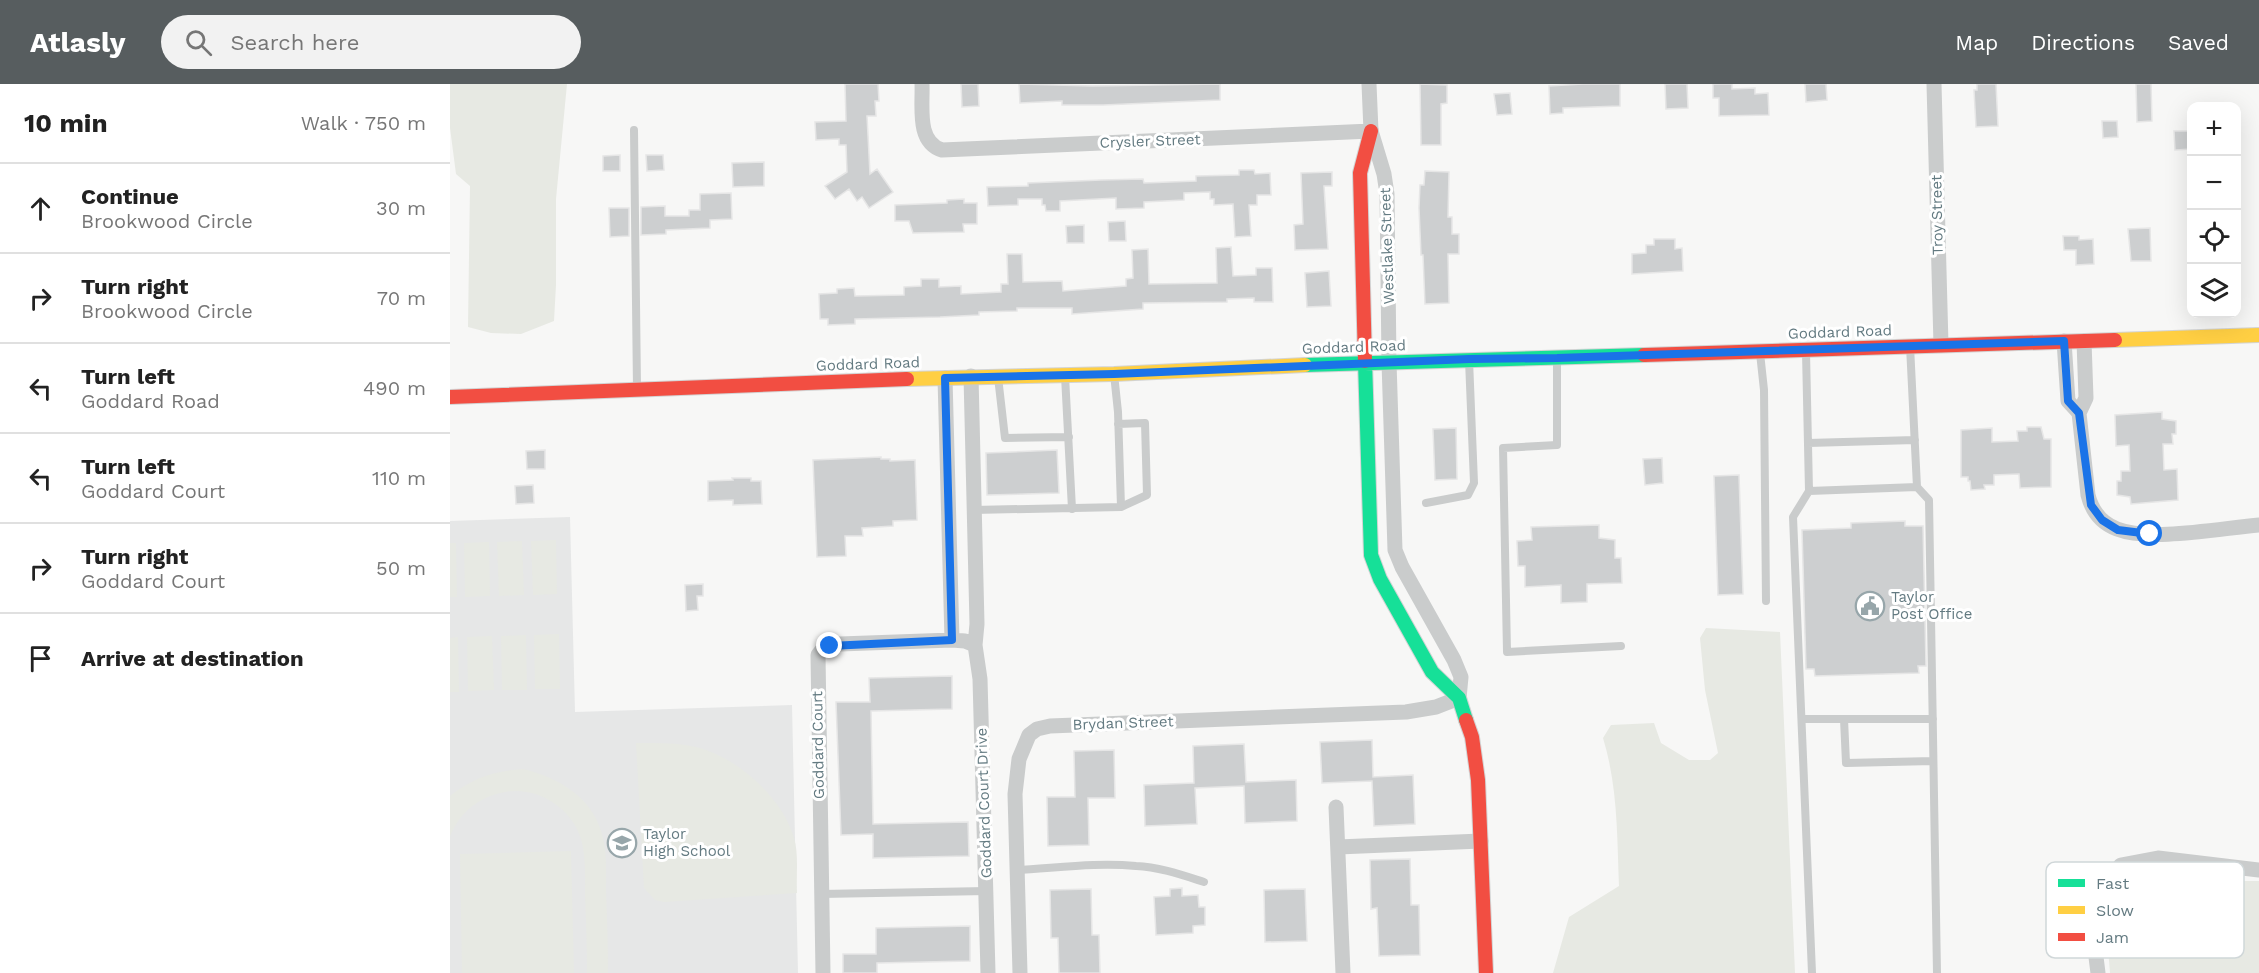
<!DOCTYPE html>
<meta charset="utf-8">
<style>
:root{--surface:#fff;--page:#f2f2f2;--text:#222;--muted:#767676;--line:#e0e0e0;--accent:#575d5f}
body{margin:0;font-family:"Work Sans",sans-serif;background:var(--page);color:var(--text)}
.controls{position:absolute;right:18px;top:18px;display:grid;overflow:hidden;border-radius:12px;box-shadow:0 6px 24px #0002}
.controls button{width:54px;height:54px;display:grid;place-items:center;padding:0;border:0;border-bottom:2px solid var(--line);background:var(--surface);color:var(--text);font:30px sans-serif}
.stop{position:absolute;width:18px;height:18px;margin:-14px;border:4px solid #1a73e8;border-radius:50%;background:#fff}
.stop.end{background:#1a73e8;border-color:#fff;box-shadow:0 2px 6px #0008}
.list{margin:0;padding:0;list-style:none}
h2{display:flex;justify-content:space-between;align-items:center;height:78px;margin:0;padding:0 24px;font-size:26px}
h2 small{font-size:20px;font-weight:400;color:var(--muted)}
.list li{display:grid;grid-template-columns:39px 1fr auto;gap:18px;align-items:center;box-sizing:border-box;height:90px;padding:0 24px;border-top:2px solid var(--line)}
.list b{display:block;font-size:22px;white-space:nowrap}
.list p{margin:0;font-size:20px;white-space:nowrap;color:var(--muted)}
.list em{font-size:20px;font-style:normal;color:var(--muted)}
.icon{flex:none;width:33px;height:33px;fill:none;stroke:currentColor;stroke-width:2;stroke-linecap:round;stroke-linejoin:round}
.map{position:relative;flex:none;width:1809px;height:889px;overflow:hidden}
header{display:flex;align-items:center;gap:36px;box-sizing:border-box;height:84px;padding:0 30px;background:var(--accent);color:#fff}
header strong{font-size:28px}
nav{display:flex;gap:33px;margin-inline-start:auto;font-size:21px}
.search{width:420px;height:54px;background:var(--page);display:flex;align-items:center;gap:15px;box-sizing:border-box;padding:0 21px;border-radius:33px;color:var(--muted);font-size:22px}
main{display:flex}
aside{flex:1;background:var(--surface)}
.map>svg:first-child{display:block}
.built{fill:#e6e7e7}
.green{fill:#e7e9e3}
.building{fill:#cdcfd0;stroke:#e6e6e6;stroke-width:1.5}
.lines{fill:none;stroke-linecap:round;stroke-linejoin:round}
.fast-casing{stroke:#d3d4d4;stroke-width:16}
.slow-casing{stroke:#d3d4d4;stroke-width:16}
.jam-casing{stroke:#d3d4d4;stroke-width:16}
.lane{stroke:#cacccc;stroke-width:8}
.street{stroke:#cacccc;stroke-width:15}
.fast{stroke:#16e098;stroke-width:14}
.slow{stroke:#ffcf43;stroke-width:14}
.jam{stroke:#f24e42;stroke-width:14}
.route{stroke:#1a73e8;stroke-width:8}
.labels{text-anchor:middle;stroke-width:6;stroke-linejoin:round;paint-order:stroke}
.street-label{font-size:15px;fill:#637a81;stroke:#fff}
.poi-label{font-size:15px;fill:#637a81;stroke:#fff;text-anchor:start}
.key{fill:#fff;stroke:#d0d7d9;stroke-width:1.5}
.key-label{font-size:16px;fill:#637a81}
</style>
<header>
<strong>Atlasly</strong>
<div class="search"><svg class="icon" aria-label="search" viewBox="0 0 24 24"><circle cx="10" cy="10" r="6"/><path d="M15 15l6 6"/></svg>Search here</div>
<nav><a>Map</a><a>Directions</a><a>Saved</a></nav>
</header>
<main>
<aside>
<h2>10 min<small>Walk · 750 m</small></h2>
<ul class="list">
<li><svg class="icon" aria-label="ahead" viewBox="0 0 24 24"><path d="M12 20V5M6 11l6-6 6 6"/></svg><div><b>Continue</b><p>Brookwood Circle</p></div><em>30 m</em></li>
<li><svg class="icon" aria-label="right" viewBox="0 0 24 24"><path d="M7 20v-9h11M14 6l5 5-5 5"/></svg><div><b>Turn right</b><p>Brookwood Circle</p></div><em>70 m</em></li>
<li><svg class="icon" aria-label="left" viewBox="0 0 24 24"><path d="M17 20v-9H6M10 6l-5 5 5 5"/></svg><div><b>Turn left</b><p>Goddard Road</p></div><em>490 m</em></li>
<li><svg class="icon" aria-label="left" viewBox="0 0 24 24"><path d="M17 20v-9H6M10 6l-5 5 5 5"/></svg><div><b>Turn left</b><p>Goddard Court</p></div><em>110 m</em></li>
<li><svg class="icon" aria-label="right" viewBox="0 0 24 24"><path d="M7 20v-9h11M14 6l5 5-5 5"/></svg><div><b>Turn right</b><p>Goddard Court</p></div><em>50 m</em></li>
<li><svg class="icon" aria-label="arrive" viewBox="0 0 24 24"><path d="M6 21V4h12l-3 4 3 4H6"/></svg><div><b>Arrive at destination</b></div></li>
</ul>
</aside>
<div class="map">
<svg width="1809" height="889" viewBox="0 0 1809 889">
<rect width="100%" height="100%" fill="#f7f7f6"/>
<path class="built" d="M120 433 125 628 342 621 348 889H0V437Z"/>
<path class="green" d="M0 0H117L106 115V201L104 237 71 250 41 249 18 243 20 102 6 90 0 44Z
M106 456 107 510 83 511 81 457Z
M72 457 74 511 49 512 47 458Z
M39 458 40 512 15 513 14 459Z
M0 459H6L7 513H0Z
M1256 544 1330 548 1345 889H1103L1119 833 1169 802C1167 752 1168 703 1153 654L1161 641 1204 639 1211 659 1239 676H1260L1268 669 1255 606 1250 554Z
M109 550 110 605H85L84 551Z
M76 551 77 606H52L51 552Z
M42 552 44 606 18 607 17 553Z
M8 553 9 608H0V554Z
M186 659C206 659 226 658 246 663 287 673 332 713 344 754 349 770 346 792 347 809L214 818 205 816 194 804Z
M73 685C110 694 144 714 153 754 157 770 156 788 156 805 157 833 158 861 158 889H137C137 863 136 837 135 810 135 792 136 773 131 755 122 724 87 702 55 708 29 713 11 727 0 752V712C23 694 44 687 73 685Z
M121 767 124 889H12L10 770Z
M1697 792C1735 791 1772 797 1809 797V889H1660C1659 866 1650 820 1667 803 1674 796 1688 794 1697 792Z"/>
<path class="building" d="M395 0H428L429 17H425L426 32H417L420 90 427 85 443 108 419 124 412 113 407 117 399 105 385 115 375 102 397 88 396 61H389V55L366 56 365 38 396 37Z
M511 0H528L529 22 512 23Z
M569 0 642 2 770 0V16L653 21H612V17L570 19Z
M970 0 997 1V19L991 20V61H971Z
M1133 0H1170V22L1113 24V29L1100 30 1099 2Z
M1215 0H1237L1238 24 1216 25Z
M1263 0H1282V5L1305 4V10L1318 9 1319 31 1269 32V14H1263Z
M1355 0H1376L1377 16 1356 18Z
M1527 0H1546L1548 42 1526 43 1524 6H1527Z
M1686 0H1701L1702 37 1687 38Z
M1060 9 1062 30 1047 31 1044 10Z
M1652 37H1667L1668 53 1653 54Z
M1724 47H1740L1742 65 1725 66Z
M170 71V87H153V72Z
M196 71H213L214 86 197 87Z
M314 78V102L283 103 282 79Z
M789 86H804L805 90 820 89 821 111H807V121H799L801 152 785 153 783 120 764 121V115H760V108L734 109V116L694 118V124L666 125V114L610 117V127H596L595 121H592V115H568V121L538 122 537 103 578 102V99L651 96 693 95 694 99 746 97V92L789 91Z
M975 87 999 88 998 133H1002V150H1009V170H998L999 219 975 220 973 171H971L969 124 970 101H974Z
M882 88V102H874L878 165 845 166 844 141 853 140 851 89Z
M281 109 282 135 260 136V144L216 146V150L191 151V123L215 122V132H239V126H250V110Z
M514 115V119H527V140H513L514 148 463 149 459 137H445V121L497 119V116Z
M159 124H179V152L160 153Z
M675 137 676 157H659L658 138Z
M634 141V159H617L616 142Z
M1700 144 1701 177H1681L1678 145Z
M1613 152H1629V156L1643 155 1644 180 1626 181V166H1614Z
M1204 155H1225V165L1232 164 1233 187 1182 190V170L1196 169V161H1204Z
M781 163 783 192 806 191V184H822L823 218H804V214L777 215V218L693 219V225L622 230V224H567V227L529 228V231L490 233 405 235V240L378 241V235H370L369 210 387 209V205L404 204 405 212 454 211V203L471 202V195H489V203L511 202V210L551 208V200H558L557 170H572L573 198 612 197 613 207 676 202V195L683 194 682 166 698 165 699 200 767 199 766 164Z
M879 187 881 222 857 223 855 189Z
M1712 328V335L1726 337V350H1722L1723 360H1713L1714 386 1727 385 1728 416 1681 420 1680 413 1667 411V397H1671V387H1680L1679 361 1666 362 1665 331Z
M1577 343H1591L1594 355H1601V403L1570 404 1569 390 1544 391V401H1534L1535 405 1521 406 1520 397H1518V393H1511V346L1542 344V358L1568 357 1567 347H1577Z
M1006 344 1007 395 985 396 983 345Z
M95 366V385H77L76 367Z
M607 366 609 409 537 411 536 369Z
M431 373V375H440V377L465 376 467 436 443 437V442L412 444 413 452H395L396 472 367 473 363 376Z
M1212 374 1213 399 1195 401 1193 375Z
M1289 391 1293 510 1268 511 1264 392Z
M282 394H301V397H311L312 420 283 421V416L258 417V397L283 396Z
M83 401 84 419 66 420 65 402Z
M1455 437V442H1473L1476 582H1468L1469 589 1365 592 1364 585H1356L1352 446 1401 444V439Z
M1149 441V454L1165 456V474H1171L1172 499 1137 500V518L1111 519V501L1075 503V482H1068L1067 457 1082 456 1081 443Z
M253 500V512H247L248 526 236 527 235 501Z
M502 592V625L421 627 423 740 518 738 519 772 423 774V750L391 751 386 618H420L419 594Z
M922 656 923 693 963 691 965 740 924 742 922 697 872 699 870 658Z
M794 660 796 698 846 696 847 737 795 739 794 702 745 704 747 740 695 742 694 701 744 699 743 662Z
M664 666 665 714H638L639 761 598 762 597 713H625L624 667Z
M960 775 961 821H969L970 871 929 872 927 824 921 825 920 776Z
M732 804V812L748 811 749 823H755V841L743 842V849L706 851 704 813 720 812V805Z
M641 805 642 851H649L650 889H609L608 854H601L600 806Z
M855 805 857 857 815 858 814 806Z
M520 842V877L427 879V889H393V870H426V844Z"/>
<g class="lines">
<g class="fast-casing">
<path id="fast" d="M915 277 921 471 930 495 982 588 1009 614 1016 636
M855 281 1194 271"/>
</g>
<g class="slow-casing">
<path id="slow" d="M1665 256 1809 251
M457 295 664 290 855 281"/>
</g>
<g class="jam-casing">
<path id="jam" d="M1194 271 1665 256
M915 277 910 89 921 47
M0 313 457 295
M1016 636 1022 653 1028 696 1036 889"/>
</g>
<path class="lane" d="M184 46 187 305
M1460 262 1467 403 1479 416 1487 889
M1356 268 1359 407 1343 433 1362 889
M1310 269 1314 306 1316 517
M1107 276V361L1053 364 1057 568 1171 562
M664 290 668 328 671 423
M615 292 622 425
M548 293 555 354 619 353
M1358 359 1465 356
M1359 407 1467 403
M976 419 1018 411 1024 399 1019 276
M523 426 671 423 697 411 695 339 668 340
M1352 635H1394
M1483 635H1394L1396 679 1483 677
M566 786C606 784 647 778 686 782 709 783 732 791 754 798
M371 810 537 807"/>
<path class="street" d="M472 0C473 22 466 58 492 66L921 47
M1484 0 1491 261
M1614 257 1618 317 1629 329
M1634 257 1636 314 1629 329 1638 411C1642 427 1651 439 1667 445 1700 458 1772 444 1809 441
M521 292 527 540 525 561
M495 294 502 556
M886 723 893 889
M888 763 1031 757
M373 889 368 571 372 566 390 560 502 556 515 557 525 561 530 595 538 889
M570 889 565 710 569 675 579 651 587 645 600 642 956 628 986 623 1009 614 1011 593 1004 576 952 483 945 466 939 278 937 110 934 90 921 47 919 0
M1648 889 1642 841 1648 805 1671 781 1708 774 1809 786"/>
<use href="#fast" class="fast"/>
<use href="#slow" class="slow"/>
<use href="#jam" class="jam"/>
</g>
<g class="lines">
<path class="route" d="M380 562 502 556 495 294 664 290 1019 275 1107 274 1614 257 1618 317 1629 329 1641 421 1652 436 1668 446 1700 450"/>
</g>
<defs>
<g id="civic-ring" transform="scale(1.5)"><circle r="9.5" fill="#fff" stroke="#97a6aa" stroke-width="1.5"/><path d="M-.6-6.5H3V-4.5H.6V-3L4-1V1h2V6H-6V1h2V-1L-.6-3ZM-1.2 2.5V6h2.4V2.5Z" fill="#97a6aa"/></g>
<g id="school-ring" transform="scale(1.5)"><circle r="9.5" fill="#fff" stroke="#97a6aa" stroke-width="1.5"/><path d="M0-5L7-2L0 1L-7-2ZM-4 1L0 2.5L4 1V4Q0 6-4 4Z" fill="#97a6aa"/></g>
</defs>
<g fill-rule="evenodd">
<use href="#civic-ring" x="1420" y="522"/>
<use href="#school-ring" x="172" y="759"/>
</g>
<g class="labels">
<g class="street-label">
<text transform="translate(700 57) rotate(-2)" y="5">Crysler Street</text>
<text transform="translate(1487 131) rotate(-91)" y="5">Troy Street</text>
<text transform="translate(937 162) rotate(-92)" y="5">Westlake Street</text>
<text transform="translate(1390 248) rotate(-2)" y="5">Goddard Road</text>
<text transform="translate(904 263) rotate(-2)" y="5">Goddard Road</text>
<text transform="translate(418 280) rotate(-2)" y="5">Goddard Road</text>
<text transform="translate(673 639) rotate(-2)" y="5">Brydan Street</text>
<text transform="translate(368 661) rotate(-91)" y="5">Goddard Court</text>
<text transform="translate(534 719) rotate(-92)" y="5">Goddard Court Drive</text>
</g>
<g class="poi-label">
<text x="1441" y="518">Taylor<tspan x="1441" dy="17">Post Office</tspan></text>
<text x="193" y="755">Taylor<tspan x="193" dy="17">High School</tspan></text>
</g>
</g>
<rect x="1596" y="778" width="198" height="96" rx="9" class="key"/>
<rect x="1608" y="795" width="27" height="8" fill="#16e098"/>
<rect x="1608" y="822" width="27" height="8" fill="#ffcf43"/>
<rect x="1608" y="849" width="27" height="8" fill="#f24e42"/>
<g class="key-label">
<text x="1646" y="805">Fast</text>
<text x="1646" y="832">Slow</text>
<text x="1646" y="859">Jam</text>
</g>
</svg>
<div class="controls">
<button>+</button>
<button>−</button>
<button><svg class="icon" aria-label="locate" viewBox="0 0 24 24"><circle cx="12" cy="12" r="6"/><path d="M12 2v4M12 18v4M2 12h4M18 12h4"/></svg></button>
<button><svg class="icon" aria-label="layers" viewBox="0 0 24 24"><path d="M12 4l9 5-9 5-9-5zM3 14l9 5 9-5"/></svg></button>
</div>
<div class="stop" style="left:1700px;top:450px"></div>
<div class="stop end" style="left:380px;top:562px"></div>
</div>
</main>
